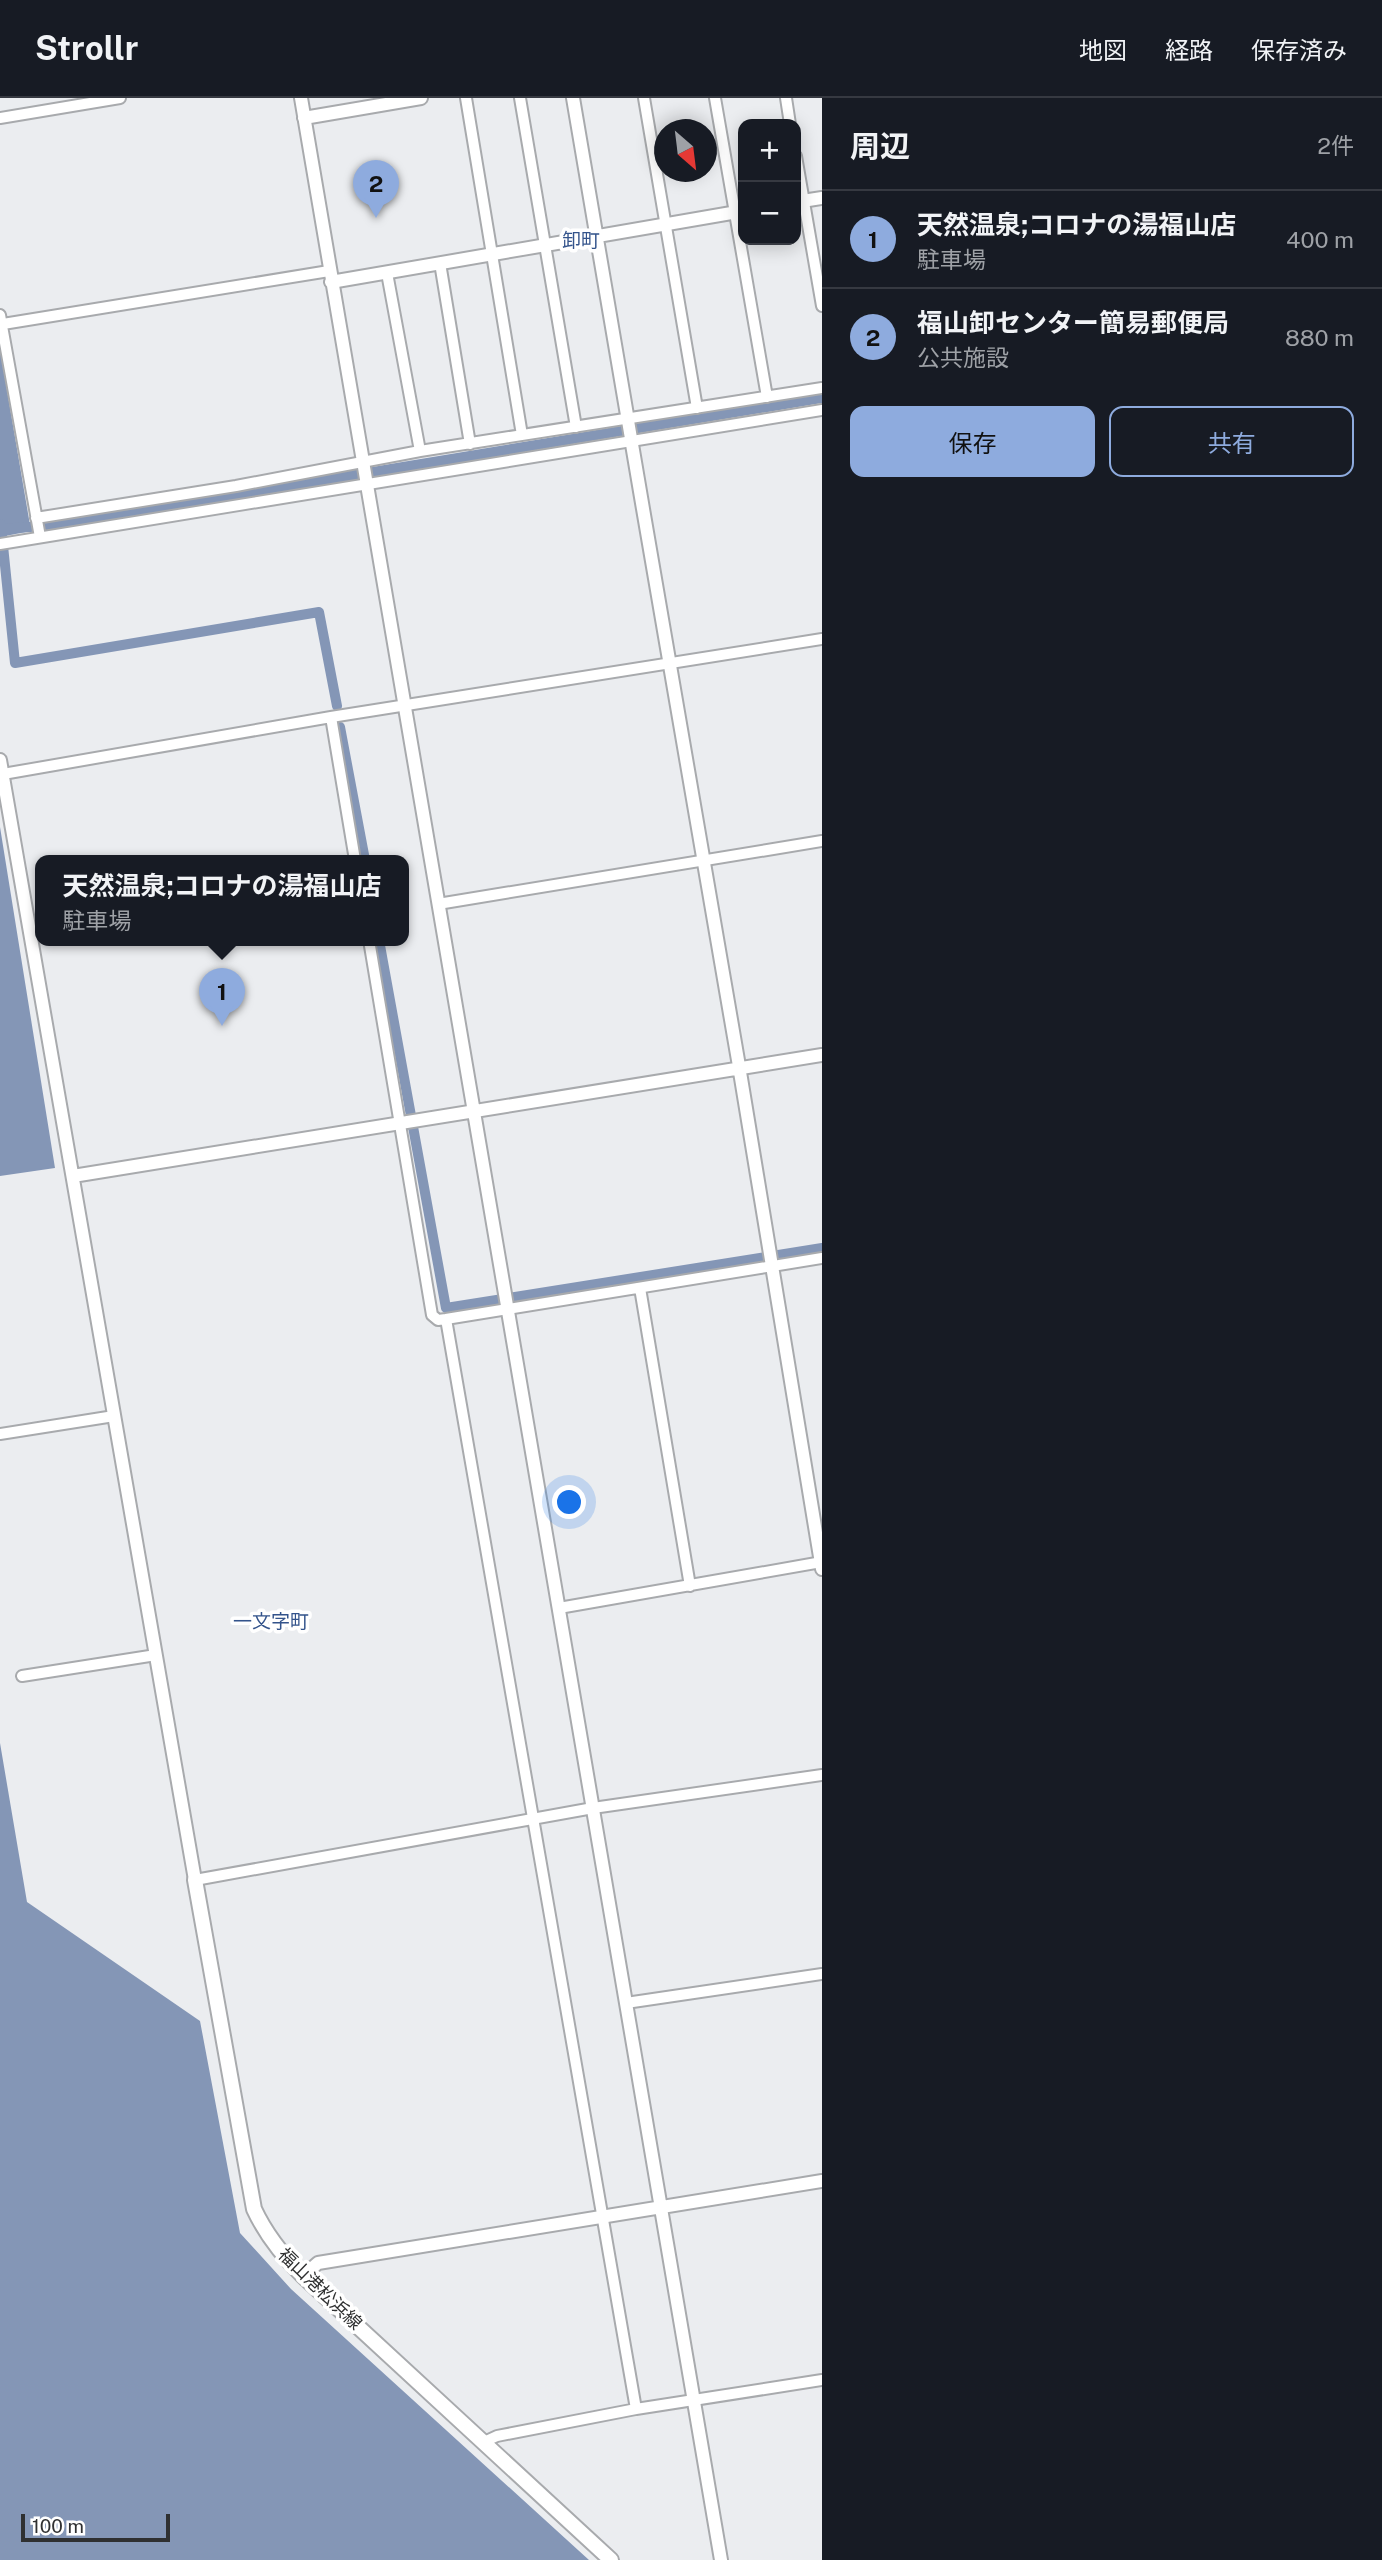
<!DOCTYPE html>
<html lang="ja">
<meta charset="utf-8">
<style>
:root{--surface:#171b24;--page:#242831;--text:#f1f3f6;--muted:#9ea1a6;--line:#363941;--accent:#8eabde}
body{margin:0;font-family:"Public Sans","Noto Sans JP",sans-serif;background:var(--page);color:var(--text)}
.controls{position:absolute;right:21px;top:21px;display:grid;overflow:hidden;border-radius:14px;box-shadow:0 4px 18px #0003}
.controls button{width:63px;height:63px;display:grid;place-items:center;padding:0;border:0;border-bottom:2px solid var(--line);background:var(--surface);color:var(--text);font:35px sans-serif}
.compass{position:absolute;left:654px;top:21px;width:63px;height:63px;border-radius:50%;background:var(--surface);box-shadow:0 4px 18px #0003;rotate:152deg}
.scale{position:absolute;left:21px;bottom:18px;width:149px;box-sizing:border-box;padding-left:7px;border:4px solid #2f3031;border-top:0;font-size:19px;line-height:24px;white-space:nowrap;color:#2f3031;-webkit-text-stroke:5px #fff;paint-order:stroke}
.you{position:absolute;left:570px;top:1405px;width:24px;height:24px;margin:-18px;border:5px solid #fff;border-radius:50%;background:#1a73e8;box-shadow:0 0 0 10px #1a73e833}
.badge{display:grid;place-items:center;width:46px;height:46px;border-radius:50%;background:var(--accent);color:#111;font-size:23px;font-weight:700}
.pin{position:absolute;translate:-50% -58px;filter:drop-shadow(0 2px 4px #0008)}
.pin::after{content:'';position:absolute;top:37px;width:24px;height:21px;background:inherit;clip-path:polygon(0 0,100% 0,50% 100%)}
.popup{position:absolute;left:35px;top:757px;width:374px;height:91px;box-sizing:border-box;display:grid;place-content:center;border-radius:14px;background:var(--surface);filter:drop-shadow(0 2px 5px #0005);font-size:23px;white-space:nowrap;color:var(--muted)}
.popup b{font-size:26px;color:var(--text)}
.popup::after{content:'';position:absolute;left:50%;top:100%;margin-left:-14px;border:14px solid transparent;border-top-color:var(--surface)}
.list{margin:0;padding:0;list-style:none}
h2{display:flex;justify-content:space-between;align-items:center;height:91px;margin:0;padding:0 28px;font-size:30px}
h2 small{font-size:23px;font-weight:400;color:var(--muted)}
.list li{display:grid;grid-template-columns:46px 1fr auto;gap:21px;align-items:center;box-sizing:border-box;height:98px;padding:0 28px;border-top:2px solid var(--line)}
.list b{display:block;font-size:26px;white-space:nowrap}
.list p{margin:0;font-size:23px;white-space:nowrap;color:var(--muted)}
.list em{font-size:23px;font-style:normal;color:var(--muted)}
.actions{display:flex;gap:14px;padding:21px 28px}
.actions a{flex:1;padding:16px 0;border:2px solid var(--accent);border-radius:14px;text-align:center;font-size:24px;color:var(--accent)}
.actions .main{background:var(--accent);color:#111}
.map{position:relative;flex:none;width:822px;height:2462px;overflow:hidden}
header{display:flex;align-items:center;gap:42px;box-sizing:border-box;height:98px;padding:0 35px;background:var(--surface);border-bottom:2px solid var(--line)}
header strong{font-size:33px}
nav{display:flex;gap:38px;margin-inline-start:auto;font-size:24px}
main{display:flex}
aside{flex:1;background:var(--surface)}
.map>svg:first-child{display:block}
.water{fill:#8496b6}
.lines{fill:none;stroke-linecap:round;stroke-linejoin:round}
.canal{stroke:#8496b6;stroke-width:10}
.minor-casing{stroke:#a8aaad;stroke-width:14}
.tertiary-casing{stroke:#a8aaad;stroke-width:16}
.secondary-casing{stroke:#a8aaad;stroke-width:18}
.minor{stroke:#fff;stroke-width:10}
.tertiary{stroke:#fff;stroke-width:12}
.secondary{stroke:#fff;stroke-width:14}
.labels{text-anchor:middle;stroke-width:7;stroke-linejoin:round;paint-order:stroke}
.street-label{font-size:18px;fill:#2f3031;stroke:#fff}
.neighbourhood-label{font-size:19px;fill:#33538b;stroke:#fff}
</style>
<header>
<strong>Strollr</strong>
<nav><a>地図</a><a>経路</a><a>保存済み</a></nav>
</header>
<main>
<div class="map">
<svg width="822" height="2462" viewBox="0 0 822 2462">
<rect width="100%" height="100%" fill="#ebedf0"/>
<path class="water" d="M0 251 31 433 0 439Z
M0 729 55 1070 0 1078Z
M0 1645 27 1804 200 1923 240 2135 291 2191 589 2462H0Z"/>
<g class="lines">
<path class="canal" d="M0 426 1 431 44 428 822 300
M2 438 15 565 319 514 337 608
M340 629 365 762
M379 842 446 1210 822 1150"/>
<g class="minor-casing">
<path id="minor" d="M466 0 522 337
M520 0 576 329
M644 0 697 310
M715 0 767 299
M786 0 790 26
M0 20 120 0
M796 58 822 208
M440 165 470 346
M387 175 420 353
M0 217 40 439
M3 226 329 173
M36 420 236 388 420 353 822 290
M0 446 822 312
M331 619 355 762
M3 676 331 619 822 541
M438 806 822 743
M369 842 432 1217 438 1222 446 1221
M640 1190 690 1488
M0 1336 114 1318
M559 1510 822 1464
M22 1578 156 1557
M195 1782 593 1710 822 1677
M626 1905 822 1876
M636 2311 446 1221 822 1160
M484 2344 497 2338 636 2311 822 2282"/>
</g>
<g class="tertiary-casing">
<path id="tertiary" d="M301 0 721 2462
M573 0C627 323 684 645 739 968 768 1135 793 1303 822 1471
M304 20 421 0
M796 104 822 100
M331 184 743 113
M0 662 195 1782
M73 1078 822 957
M303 2178 318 2165 822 2083"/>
</g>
<g class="secondary-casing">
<path id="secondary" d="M195 1782 254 2111C266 2137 282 2157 303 2178L611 2462"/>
</g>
<use href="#minor" class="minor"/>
<use href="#tertiary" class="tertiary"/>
<use href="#secondary" class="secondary"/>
</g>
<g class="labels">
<g class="street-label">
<text transform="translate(320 2191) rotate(44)" y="6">福山港松浜線</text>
</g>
<g class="neighbourhood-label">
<text x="581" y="149">卸町</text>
<text x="271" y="1530">一文字町</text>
</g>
</g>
</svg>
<div class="controls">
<button>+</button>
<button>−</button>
</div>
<svg class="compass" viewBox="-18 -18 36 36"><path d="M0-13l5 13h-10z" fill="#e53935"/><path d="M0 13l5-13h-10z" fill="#9ea1a6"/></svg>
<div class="scale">100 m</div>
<div class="you"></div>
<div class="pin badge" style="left:222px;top:928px">1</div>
<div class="popup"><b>天然温泉;コロナの湯福山店</b>駐車場</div>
<div class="pin badge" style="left:376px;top:120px">2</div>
</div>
<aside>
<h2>周辺<small>2件</small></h2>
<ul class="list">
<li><span class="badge">1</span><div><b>天然温泉;コロナの湯福山店</b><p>駐車場</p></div><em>400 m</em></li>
<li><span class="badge">2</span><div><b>福山卸センター簡易郵便局</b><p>公共施設</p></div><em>880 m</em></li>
</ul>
<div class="actions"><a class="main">保存</a><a>共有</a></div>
</aside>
</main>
